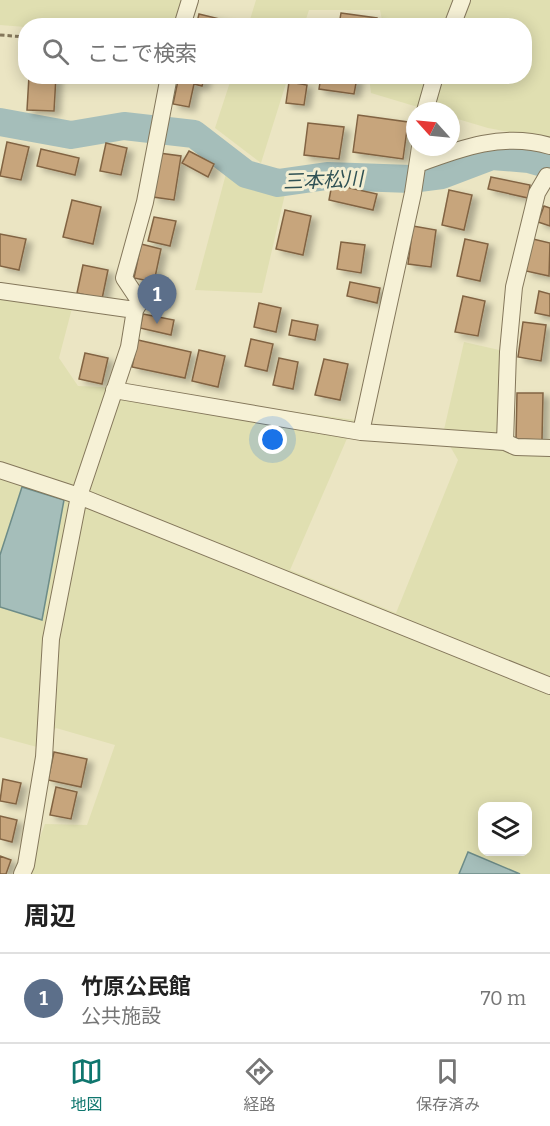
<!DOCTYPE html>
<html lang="ja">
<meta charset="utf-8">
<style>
:root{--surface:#fff;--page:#f2f2f2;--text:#222;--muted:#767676;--line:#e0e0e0;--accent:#0f766e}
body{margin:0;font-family:Bitter,"Noto Sans JP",serif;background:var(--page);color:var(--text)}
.controls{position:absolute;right:18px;bottom:18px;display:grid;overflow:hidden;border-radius:12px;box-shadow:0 3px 15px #0003}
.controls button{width:54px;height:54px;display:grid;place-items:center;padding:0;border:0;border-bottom:2px solid var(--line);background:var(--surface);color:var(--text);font:30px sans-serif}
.compass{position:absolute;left:406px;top:102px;width:54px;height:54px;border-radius:50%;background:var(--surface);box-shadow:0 3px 15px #0003;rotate:297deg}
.you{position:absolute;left:273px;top:440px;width:21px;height:21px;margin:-15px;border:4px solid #fff;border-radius:50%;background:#1a73e8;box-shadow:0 0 0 9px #1a73e833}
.badge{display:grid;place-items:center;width:39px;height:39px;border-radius:50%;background:var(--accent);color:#fff;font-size:20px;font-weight:700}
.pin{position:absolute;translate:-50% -50px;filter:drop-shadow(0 2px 3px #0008)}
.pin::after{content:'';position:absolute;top:32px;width:21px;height:18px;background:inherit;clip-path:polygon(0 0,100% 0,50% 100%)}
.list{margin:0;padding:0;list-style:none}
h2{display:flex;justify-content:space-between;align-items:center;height:78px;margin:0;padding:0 24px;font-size:26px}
h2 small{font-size:20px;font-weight:400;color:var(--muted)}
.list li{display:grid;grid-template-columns:39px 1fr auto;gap:18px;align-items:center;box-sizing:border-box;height:90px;padding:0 24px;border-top:2px solid var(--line)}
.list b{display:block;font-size:22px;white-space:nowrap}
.list p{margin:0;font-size:20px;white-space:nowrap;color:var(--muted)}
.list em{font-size:20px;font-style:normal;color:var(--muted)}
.icon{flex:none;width:33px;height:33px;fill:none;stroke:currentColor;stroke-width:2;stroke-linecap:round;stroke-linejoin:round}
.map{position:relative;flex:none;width:550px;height:874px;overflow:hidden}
.search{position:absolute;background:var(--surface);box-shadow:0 3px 15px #0003;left:18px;right:18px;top:18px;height:66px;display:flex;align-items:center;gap:15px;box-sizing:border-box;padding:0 21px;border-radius:24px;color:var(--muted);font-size:22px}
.sheet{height:168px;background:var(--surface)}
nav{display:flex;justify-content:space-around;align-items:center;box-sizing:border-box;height:84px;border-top:2px solid var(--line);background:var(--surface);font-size:16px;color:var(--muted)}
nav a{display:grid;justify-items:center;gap:3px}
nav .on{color:var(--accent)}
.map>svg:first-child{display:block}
.farmland{fill:#e0dfb1;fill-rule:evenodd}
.water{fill:#a5beba;stroke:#6d8c88;stroke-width:1.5}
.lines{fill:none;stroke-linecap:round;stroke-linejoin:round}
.river{stroke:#a5beba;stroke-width:28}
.building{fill:#c7a57c;stroke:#826443;stroke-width:1.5;filter:url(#shadow)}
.street-casing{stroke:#84775b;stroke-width:18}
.path{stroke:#84775b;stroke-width:3;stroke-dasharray:4.5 3;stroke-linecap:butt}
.street{stroke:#f6f1d6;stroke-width:16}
.labels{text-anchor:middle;stroke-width:6;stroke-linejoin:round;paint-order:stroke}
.water-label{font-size:20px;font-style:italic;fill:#2f5154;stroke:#f3eed2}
</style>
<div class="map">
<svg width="550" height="874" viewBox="0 0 550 874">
<defs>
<filter id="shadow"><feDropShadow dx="6" dy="4" stdDeviation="3" flood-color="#0004"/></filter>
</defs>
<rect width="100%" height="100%" fill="#ebe5c3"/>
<path class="farmland" d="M0 0H183L175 25 25 27 0 25Z
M256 0H550V140L488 128 451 117V111H431L371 93 369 77 524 76V26L383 25 380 10H309L304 25 248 26Z
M232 76 288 77 261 163 215 128Z
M227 170 254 190 285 194 262 293 195 290Z
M0 284 76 293 59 358 78 386 122 388 355 420 290 570 396 613 458 460 443 434 464 342 508 352 505 442 550 448V874H26L45 824 87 825 115 745 56 728 37 747 0 737ZM482 806H528V852H482Z"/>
<path class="water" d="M22 487 64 500 42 620 0 607V555Z
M468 852 520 874H459Z"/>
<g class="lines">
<path class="river" d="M0 122 71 135 124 126 194 134 246 174 278 183 327 176 411 179 442 175 492 156 529 159 550 165"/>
</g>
<path class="building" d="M341 13 377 18 376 26 339 25Z
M199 14 228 21 227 26H196Z
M29 76H56L54 111 27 110Z
M179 76H205L202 86 194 84 189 107 173 104Z
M321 76 357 78 354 94 319 89Z
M289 82 307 85 304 105 286 103Z
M358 115 408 122 403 159 353 152Z
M308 123 344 127 339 159 304 155Z
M7 142 29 147 21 180 0 176Z
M106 143 127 148 121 175 100 171Z
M41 149 79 158 75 175 37 166Z
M189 151 214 164 208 177 182 163Z
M159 153 181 156 174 200 153 197Z
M491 177 530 185 528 198 488 189Z
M332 184 377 194 373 210 329 200Z
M449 190 472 195 464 230 442 225Z
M72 200 101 207 93 244 63 237Z
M544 206 550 208V226L538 222Z
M285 210 311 216 303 255 276 249Z
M154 217 176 221 170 246 148 241Z
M413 226 436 230 431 267 408 264Z
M0 234 26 239 19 270 0 266Z
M465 239 488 244 480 281 457 276Z
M533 239 550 243 549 276 526 271Z
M341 242 365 245 361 273 337 269Z
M141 244 161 249 154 282 134 278Z
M83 265 108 270 102 299 77 293Z
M350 282 380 288 377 303 347 296Z
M539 291 550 294V316L535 313Z
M463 296 485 301 478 336 455 332Z
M259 303 281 308 276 332 254 327Z
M143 314 174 320 171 335 140 328Z
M292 320 318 325 315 340 289 335Z
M523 322 546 325 541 361 518 357Z
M251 339 273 344 267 371 245 366Z
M138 340 191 352 185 378 132 367Z
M199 350 225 356 218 387 192 381Z
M85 353 108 358 102 384 79 379Z
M279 358 298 362 293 389 273 385Z
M324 359 348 364 340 400 315 395Z
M517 393H543L542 440 516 439Z
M54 752 87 759 81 787 48 780Z
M3 779 21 783 16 804 0 801Z
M56 787 77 792 71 819 50 815Z
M0 816 17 820 12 842 0 839Z
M0 856 11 860 6 874H0Z"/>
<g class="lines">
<g class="street-casing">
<path id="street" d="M182 26 190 0
M452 26 462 0
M425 111 435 76
M418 164C461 148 504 132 550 146
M0 291 135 310
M114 390 361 432 505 442 516 447 550 448
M361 432 413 193 420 147
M505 442 508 352 514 287 537 193 547 176 550 177
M0 470 79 496 550 686
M22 874 26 865 44 757 51 639 79 496 129 347 135 310 140 302 124 278 145 202 169 76"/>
</g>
<path class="path" d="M0 35 26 37"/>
<use href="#street" class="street"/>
</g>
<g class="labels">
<g class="water-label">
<text transform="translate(323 180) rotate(-2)" y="7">三本松川</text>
</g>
</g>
</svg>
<div class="controls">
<button><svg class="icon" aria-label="layers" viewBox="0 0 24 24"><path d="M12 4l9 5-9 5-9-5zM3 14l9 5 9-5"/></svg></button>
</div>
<svg class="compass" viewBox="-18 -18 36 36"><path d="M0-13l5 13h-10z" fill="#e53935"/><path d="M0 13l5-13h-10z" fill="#767676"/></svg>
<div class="you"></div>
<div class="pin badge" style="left:157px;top:324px;background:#5c6f8a">1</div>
<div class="search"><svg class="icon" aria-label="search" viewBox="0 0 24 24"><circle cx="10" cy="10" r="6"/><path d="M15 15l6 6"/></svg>ここで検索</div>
</div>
<section class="sheet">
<h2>周辺<small></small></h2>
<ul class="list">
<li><span class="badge" style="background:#5c6f8a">1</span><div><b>竹原公民館</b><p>公共施設</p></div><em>70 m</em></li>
</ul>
</section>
<nav>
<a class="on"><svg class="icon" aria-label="map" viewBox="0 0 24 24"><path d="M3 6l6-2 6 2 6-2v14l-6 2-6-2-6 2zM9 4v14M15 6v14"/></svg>地図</a>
<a><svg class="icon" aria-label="directions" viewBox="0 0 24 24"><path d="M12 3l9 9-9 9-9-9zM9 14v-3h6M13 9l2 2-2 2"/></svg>経路</a>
<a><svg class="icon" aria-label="saved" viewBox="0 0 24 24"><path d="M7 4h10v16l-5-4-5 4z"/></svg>保存済み</a>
</nav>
